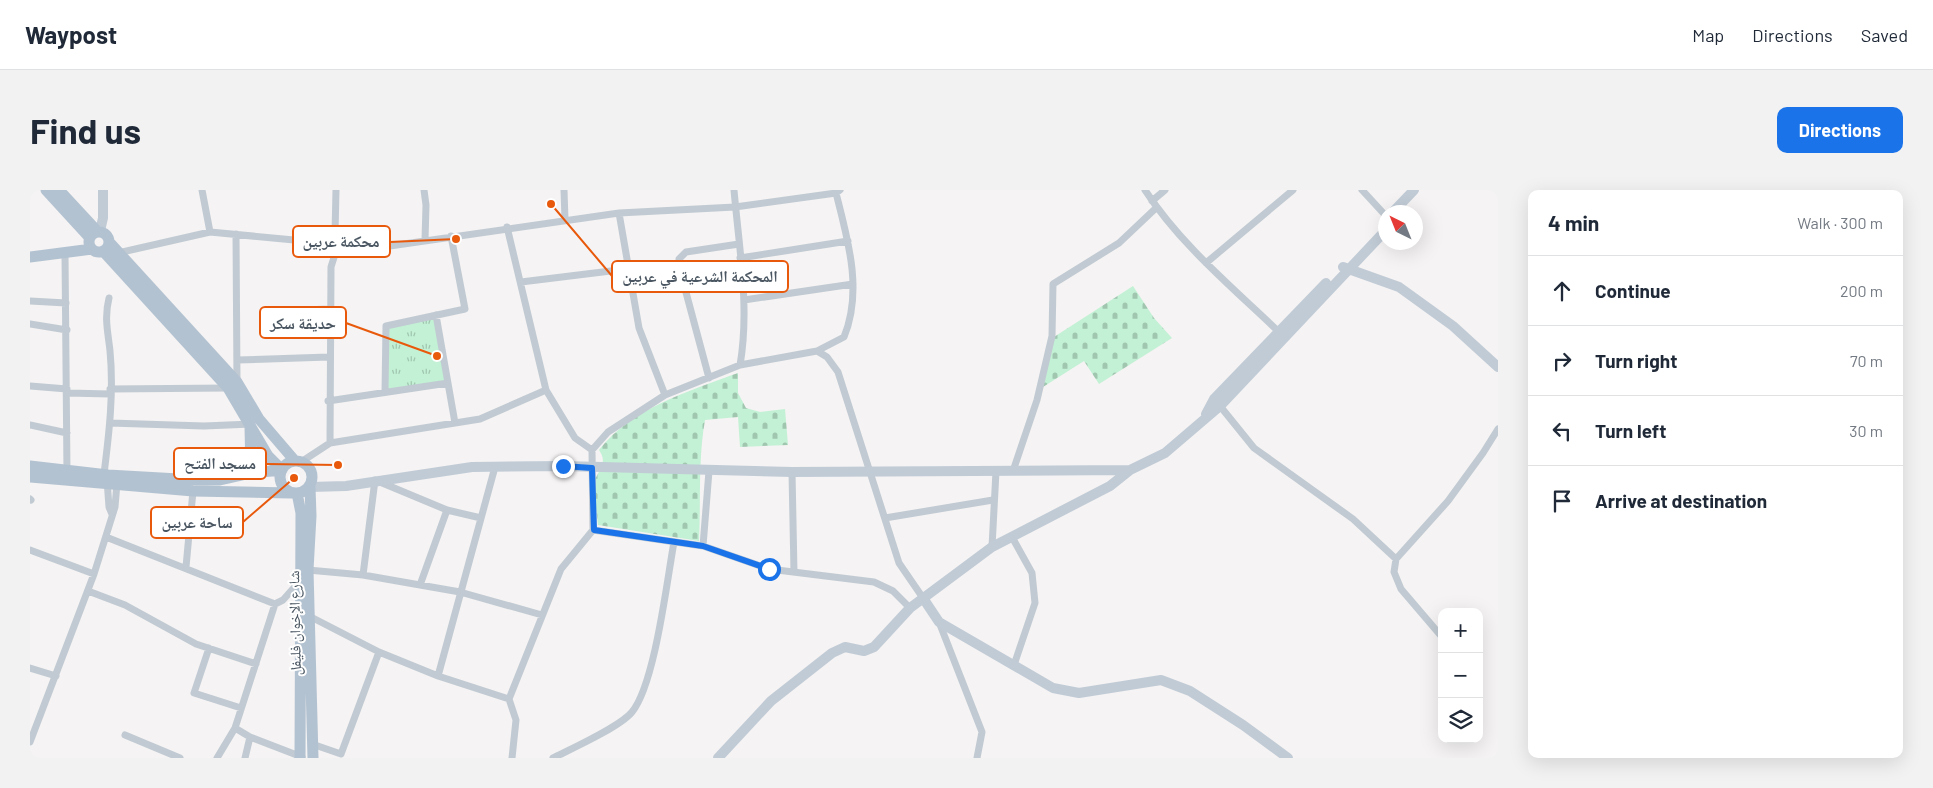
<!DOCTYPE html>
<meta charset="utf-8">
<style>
:root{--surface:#fff;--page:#f2f2f3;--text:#1f2937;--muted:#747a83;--line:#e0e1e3;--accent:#1a73e8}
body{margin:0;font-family:Barlow,"Noto Naskh Arabic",sans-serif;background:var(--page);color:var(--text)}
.controls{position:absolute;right:15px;bottom:15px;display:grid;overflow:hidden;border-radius:10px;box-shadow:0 5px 20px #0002}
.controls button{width:45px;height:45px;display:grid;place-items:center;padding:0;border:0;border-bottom:1px solid var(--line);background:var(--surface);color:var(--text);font:25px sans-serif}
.compass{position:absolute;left:1348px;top:15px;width:45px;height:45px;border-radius:50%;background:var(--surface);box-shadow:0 5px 20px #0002;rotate:317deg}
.stop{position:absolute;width:15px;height:15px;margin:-11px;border:4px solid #1a73e8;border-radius:50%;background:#fff}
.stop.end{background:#1a73e8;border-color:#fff;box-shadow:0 1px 5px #0008}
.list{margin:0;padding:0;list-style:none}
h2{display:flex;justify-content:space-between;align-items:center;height:65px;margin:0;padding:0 20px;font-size:21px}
h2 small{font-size:16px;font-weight:400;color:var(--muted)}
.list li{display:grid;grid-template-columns:32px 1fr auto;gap:15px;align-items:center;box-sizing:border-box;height:70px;padding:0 20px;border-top:1px solid var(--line)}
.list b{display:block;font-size:19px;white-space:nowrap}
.list em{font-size:16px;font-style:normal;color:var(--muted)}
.icon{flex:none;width:28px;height:28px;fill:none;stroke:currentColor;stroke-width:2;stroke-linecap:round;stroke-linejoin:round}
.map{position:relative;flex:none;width:1468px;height:568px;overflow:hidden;border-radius:10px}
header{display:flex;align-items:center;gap:30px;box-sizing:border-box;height:70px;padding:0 25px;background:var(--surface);border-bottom:1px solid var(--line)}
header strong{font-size:24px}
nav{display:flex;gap:28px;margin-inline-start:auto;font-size:18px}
.intro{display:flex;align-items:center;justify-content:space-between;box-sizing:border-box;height:120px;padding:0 30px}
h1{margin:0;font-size:35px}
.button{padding:12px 22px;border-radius:10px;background:var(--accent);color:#fff;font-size:18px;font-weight:700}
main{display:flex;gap:30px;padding:0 30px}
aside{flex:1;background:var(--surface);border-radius:10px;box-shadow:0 5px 20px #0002}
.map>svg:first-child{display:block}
.cemetery{fill:url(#cemetery-stones)}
.park{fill:url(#park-tufts)}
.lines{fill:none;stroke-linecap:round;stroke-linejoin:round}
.street{stroke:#c1cad2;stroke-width:7}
.secondary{stroke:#c1cbd6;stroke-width:10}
.primary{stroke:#b3c2d1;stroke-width:11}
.route{stroke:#1a73e8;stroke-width:6}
.labels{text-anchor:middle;stroke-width:4;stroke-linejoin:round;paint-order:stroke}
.street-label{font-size:15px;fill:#4a5661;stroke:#fff}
.leader{fill:none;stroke:#e8590c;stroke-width:2}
.callout-dot{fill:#e8590c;stroke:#fff;stroke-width:2}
.callout{fill:#fff;stroke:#e8590c;stroke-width:2}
.callout-label{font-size:16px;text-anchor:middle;font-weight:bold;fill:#4a5661}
</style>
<header>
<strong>Waypost</strong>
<nav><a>Map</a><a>Directions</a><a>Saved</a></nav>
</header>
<div class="intro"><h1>Find us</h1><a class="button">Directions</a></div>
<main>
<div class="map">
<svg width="1468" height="568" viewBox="0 0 1468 568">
<defs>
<pattern id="cemetery-stones" width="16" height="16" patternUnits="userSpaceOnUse" patternTransform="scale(1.25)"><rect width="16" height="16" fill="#c3f1d5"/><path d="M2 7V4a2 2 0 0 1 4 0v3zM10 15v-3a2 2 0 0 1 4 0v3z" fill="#a0c6b0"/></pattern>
<pattern id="park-tufts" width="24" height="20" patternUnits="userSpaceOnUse" patternTransform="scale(1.25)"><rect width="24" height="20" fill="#c3f1d5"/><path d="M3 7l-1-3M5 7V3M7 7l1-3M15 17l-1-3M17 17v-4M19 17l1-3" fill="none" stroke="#a0c6b0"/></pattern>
</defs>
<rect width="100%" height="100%" fill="#f5f3f3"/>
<path class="cemetery" d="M1103 96 1124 128 1142 148 1069 194 1054 171 1013 197 1024 147Z
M708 183V203L716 218 730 222 755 219 758 255 710 257 708 227 675 230C668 269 671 311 669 351L568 335C567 324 563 300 565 290 569 279 578 273 569 260 602 218 659 201 708 183Z"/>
<path class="park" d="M404 128 415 191 358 199V137Z"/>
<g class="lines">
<path class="street" d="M172 0 180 42
M394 0 396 15 395 50
M534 0 535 30
M704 0C709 58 720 118 710 175
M1115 0C1150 54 1202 97 1249 142
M1332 0 1356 26
M1122 11 1135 0
M589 23 609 138 635 205
M477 37 516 200 545 248 562 260
M206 44 207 191
M305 44 306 0
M312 58 313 51 311 46 305 44 297 47 296 56 300 60 306 61 312 58 332 60 589 23 705 17 806 3 810 0
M88 63 180 42 296 53
M35 64 37 283
M710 68 818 51
M1176 73 1263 0
M491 92 597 79
M714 110 823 94
M0 111 36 113
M247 121 300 119
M406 125 425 233
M0 134 37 140
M787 161 814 147C833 101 818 50 806 3
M207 170 299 167
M679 188 654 95 649 69 656 62 709 54
M0 196 37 199
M80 199 198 198
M355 202 356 136 435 119 421 46
M37 203 80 204
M298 211 418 193
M1190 216 1224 258 1323 329 1366 369 1418 311 1453 263 1468 239
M80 233 174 236 222 234
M0 235 37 243
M300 253 450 229 516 200
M271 272 300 253 301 77 306 61
M983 281 1007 210 1022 146 1023 94 1089 53 1126 18
M762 282 764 382
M74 284C79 244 84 202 80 161 78 142 74 128 79 108
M77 290 79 317 82 324
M0 309 1 310
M855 328 963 310
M563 340 673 356 739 379 844 392 863 401 880 418
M76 347 245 414
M982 347 1002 383 1005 413 984 475
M673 356 679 281
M962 357 966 281
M0 360 64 384
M1366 369 1364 382 1371 399 1412 447
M156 377 163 301
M278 380 333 385 430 402 512 425
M333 385 345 290 417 320 451 328
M390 395 417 320
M58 401 95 415 166 454 226 474
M279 426 349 462 408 486 479 509
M909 432 952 542 947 568
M179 458 164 503 211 518
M0 478 26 486
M408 486 465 277
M205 538 220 547 272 567
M95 545 150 568
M0 552 64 384 85 317 87 293
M282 554 311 564 349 462
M187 568 205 538 245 414 253 410 269 392
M215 568 220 547
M482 568 486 530 479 509 531 379 563 340 562 260 578 242 635 205 710 175 787 161 797 167 808 182 869 373 893 408
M523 568C541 559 590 537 602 522 625 494 637 390 644 352"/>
<path class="secondary" d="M1363 22 1384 0
M70 41 73 28V0
M1313 77 1369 97 1423 136 1468 177
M1176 224 1184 209 1296 93
M280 297 316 296 442 277 533 276 762 282 1100 280 1135 263 1190 216 1356 40
M893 408 909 432 1023 498 1049 503 1131 490 1160 501 1213 535 1258 568
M688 568 741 511 802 463 815 457 834 461 844 457 880 418 962 357 1080 296 1100 280"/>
<path class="primary" d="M16 0 60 48
M29 0 67 41
M59 52a10 10 0 1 1 20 0a10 10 0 1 1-20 0Z
M80 53 207 192 229 229 265 271
M73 61 198 198 238 266 252 280
M0 67 62 59
M220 237 221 283
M250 287a16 16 0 1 1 32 0a16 16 0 1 1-32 0Z
M0 276 78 285 166 290H190L221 283 252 280
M0 287 163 301 261 303
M280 297 281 326 278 380 283 568
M267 303 271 323 270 568"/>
</g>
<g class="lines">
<path class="route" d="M533 276 562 278 564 340 673 356 739 379"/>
</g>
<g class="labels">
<g class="street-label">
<text transform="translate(265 433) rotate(-91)" y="5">شارع الإخوان فليفل</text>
</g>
</g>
<path class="leader" d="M426 49L360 52M521 14L582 86M407 166L316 133M308 275L236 274M264 288L213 332"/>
<g class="callout-dot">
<circle cx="426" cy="49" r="5"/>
<circle cx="521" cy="14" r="5"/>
<circle cx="407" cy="166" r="5"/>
<circle cx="308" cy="275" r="5"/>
<circle cx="264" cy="288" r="5"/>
</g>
<g class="callout">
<rect x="263" y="36" width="97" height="31" rx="5"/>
<rect x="582" y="71" width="176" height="31" rx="5"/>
<rect x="230" y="117" width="86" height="31" rx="5"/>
<rect x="144" y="258" width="92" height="31" rx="5"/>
<rect x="121" y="317" width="92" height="31" rx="5"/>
</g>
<g class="callout-label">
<text x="311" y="57">محكمة عربين</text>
<text x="670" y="92">المحكمة الشرعية في عربين</text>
<text x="273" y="139">حديقة سكر</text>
<text x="190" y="279">مسجد الفتح</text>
<text x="167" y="338">ساحة عربين</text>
</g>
</svg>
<div class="controls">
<button>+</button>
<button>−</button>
<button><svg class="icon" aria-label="layers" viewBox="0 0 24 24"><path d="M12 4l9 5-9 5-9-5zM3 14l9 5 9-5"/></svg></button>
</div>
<svg class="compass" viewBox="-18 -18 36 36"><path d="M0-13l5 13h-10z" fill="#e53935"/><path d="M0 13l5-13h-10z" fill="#747a83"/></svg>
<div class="stop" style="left:739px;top:379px"></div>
<div class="stop end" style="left:533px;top:276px"></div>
</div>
<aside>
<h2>4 min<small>Walk · 300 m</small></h2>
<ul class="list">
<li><svg class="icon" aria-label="ahead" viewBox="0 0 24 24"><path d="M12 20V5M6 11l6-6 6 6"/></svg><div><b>Continue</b></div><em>200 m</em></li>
<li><svg class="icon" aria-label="right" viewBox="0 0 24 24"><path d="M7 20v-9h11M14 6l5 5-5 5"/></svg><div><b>Turn right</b></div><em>70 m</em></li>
<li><svg class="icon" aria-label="left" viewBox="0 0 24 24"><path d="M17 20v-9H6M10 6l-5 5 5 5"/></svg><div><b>Turn left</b></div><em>30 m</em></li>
<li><svg class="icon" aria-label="arrive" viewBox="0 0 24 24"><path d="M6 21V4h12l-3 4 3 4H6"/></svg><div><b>Arrive at destination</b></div></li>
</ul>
</aside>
</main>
